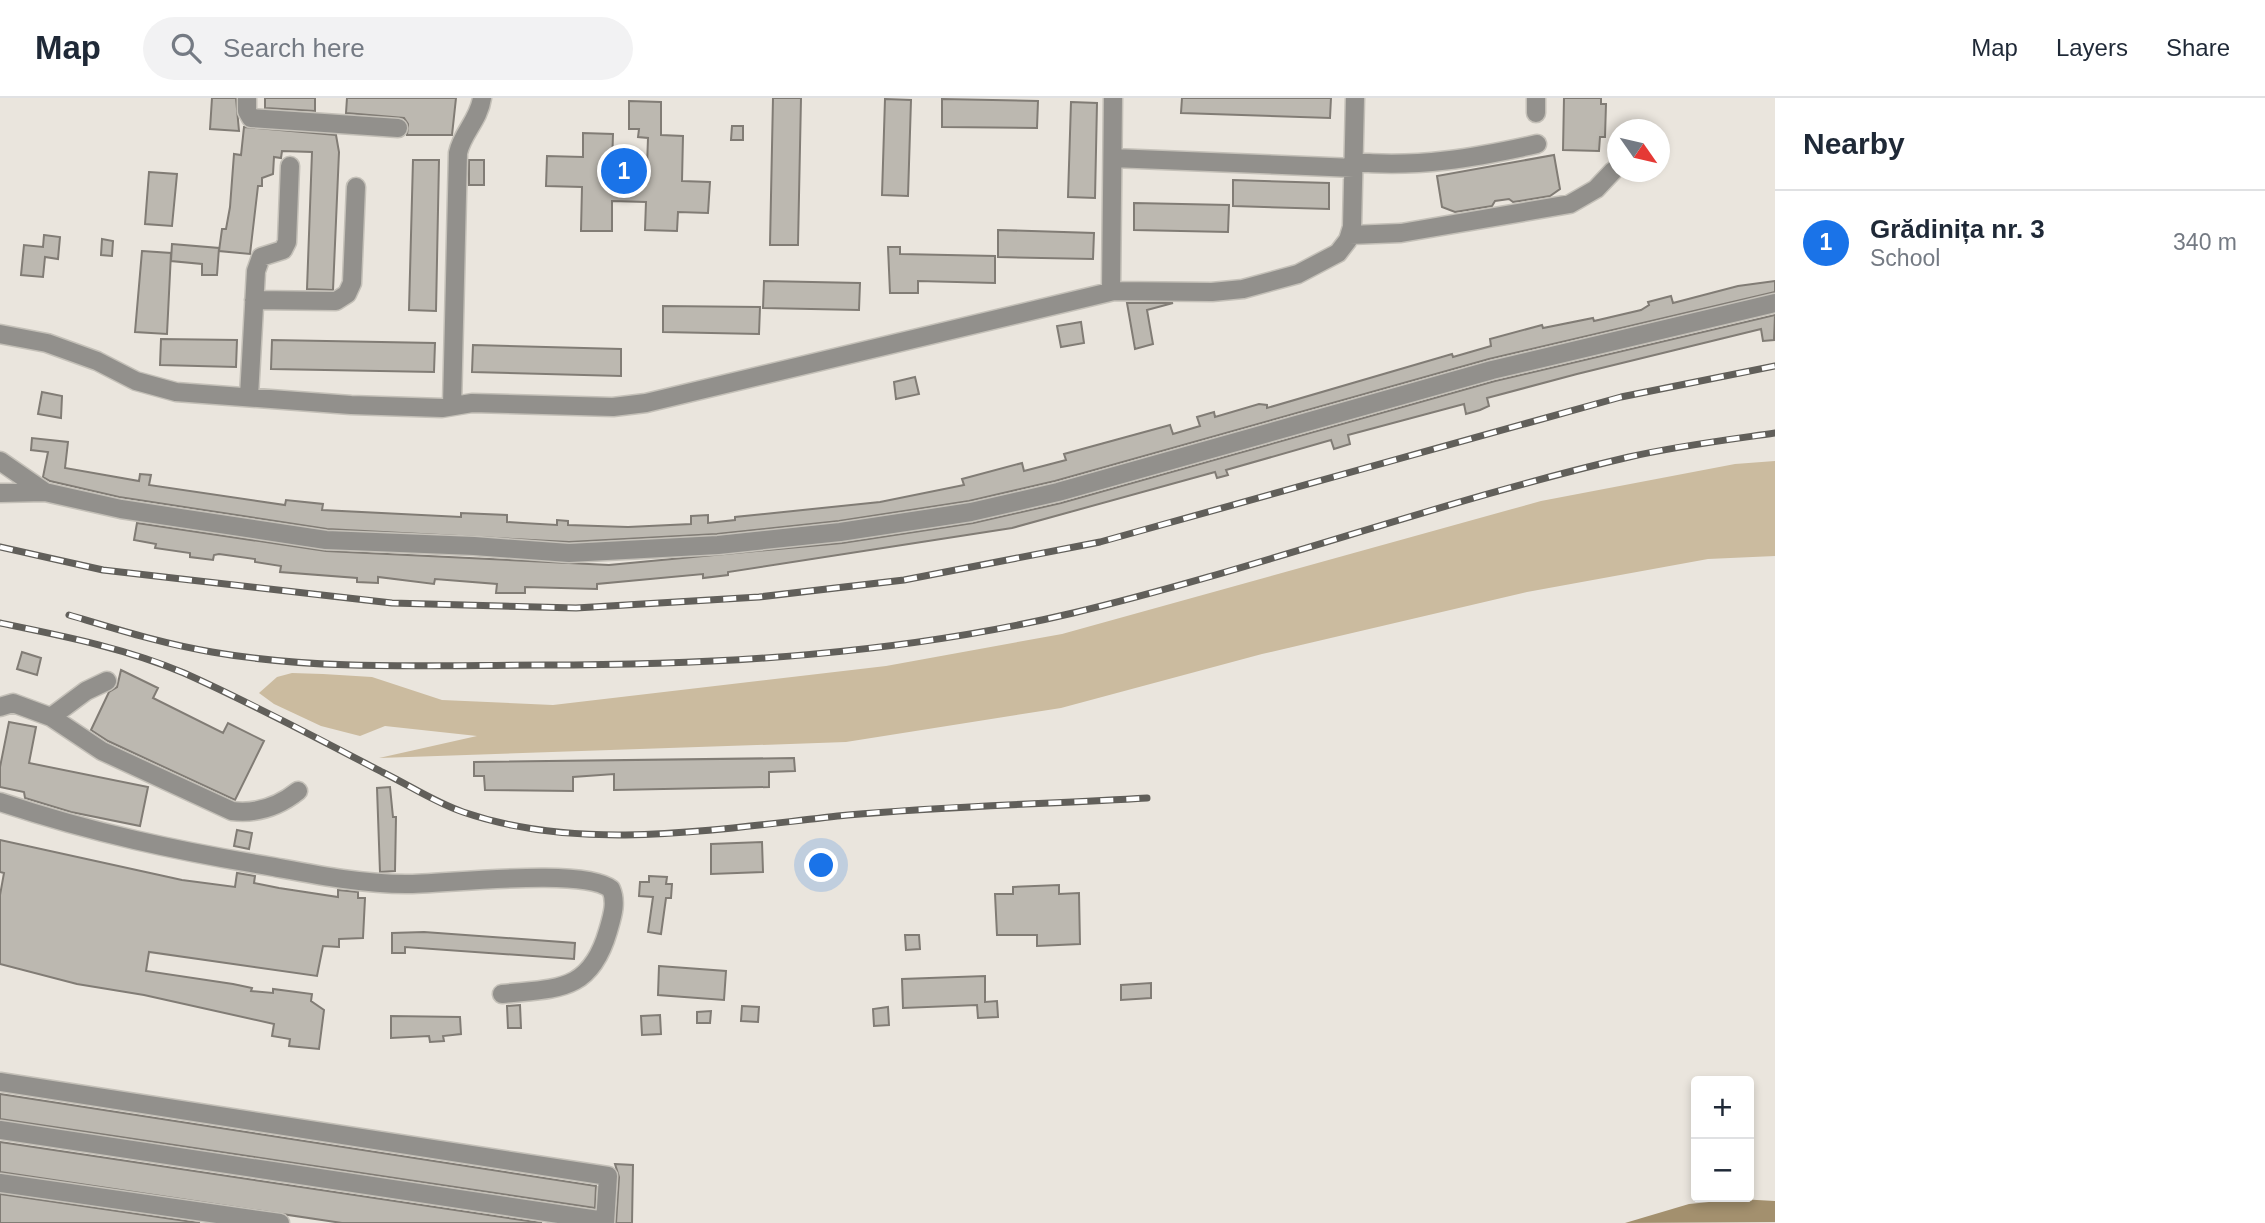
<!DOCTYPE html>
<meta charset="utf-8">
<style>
:root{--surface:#fff;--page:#f2f2f3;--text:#1f2937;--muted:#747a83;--line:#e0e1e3;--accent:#1a73e8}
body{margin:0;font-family:Helvetica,sans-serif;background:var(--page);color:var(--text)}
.controls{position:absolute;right:21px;bottom:21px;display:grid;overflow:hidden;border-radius:7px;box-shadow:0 4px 10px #0003}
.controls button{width:63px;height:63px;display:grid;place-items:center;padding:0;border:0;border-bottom:2px solid var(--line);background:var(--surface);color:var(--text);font:35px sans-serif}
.compass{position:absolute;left:1607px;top:21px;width:63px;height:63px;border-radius:50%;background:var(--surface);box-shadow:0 4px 10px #0003;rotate:124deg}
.you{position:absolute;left:822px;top:768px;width:24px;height:24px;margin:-18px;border:5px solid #fff;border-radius:50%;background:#1a73e8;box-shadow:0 0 0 10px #1a73e833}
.badge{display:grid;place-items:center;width:46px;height:46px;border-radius:50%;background:var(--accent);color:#fff;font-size:23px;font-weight:700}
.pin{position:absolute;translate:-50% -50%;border:4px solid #fff;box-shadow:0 2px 7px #0006}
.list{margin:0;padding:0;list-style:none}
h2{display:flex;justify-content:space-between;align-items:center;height:91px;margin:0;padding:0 28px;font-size:30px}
h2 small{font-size:23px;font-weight:400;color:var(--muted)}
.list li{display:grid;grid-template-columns:46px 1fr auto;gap:21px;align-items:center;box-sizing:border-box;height:105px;padding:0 28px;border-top:2px solid var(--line)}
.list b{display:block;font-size:26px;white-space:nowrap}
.list p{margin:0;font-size:23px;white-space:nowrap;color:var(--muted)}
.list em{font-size:23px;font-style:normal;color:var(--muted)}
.icon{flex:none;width:38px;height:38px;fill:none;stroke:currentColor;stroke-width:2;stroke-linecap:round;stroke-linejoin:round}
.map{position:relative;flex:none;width:1775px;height:1125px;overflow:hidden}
header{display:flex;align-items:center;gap:42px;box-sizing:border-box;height:98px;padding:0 35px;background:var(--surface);border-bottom:2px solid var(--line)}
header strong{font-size:33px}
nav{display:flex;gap:38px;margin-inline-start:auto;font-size:24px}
.search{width:490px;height:63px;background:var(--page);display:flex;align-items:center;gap:18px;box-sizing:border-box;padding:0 24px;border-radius:38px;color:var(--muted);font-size:26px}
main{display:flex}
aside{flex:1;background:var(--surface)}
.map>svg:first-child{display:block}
.green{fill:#cbbb9f}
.water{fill:#a3906e}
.building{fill:#bcb8b0;stroke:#817c75;stroke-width:2}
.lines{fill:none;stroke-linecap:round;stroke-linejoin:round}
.minor-casing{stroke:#c4c0b8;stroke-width:21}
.minor{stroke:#92908c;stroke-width:18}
.rail-casing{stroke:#615f5a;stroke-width:7}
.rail{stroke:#fff;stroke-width:4.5;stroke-dasharray:13;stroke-linecap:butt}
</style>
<header>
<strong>Map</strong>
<div class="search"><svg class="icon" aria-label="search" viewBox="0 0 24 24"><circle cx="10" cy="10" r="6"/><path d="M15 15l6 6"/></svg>Search here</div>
<nav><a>Map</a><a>Layers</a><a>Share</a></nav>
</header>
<main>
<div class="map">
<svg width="1775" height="1125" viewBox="0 0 1775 1125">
<rect width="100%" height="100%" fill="#eae5dd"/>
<path class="green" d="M1775 363V458L1708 461 1527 494 1262 556 1061 610 846 644 379 660 477 638 385 628 360 638 321 628 274 606 259 595 277 579 292 575 323 576 372 579 442 602 553 607 886 568 1062 536 1541 403 1735 366Z"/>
<path class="water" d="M1739 1101 1775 1103V1124L1625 1125 1689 1106Z"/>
<path class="building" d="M212 0H236L239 33 210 31Z
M265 0H315V13L265 10Z
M347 0H456L452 37H407L408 26 404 20 346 15Z
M773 0H801L798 147H770Z
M1182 0H1331L1330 20 1181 15Z
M1564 0H1601V6H1606L1605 39H1600L1599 53 1563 52Z
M885 1 911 2 908 98 882 97Z
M942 1 1038 3 1037 30 942 29Z
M629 3 661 4V37L683 38 682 83 710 84 708 115 678 114 677 133 645 132 646 104 612 103V133H581L582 89 546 88 547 58 583 59V35L613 36 612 68 647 69 648 40 638 39 639 31H629Z
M1071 4 1097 5 1095 100 1068 99Z
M732 28H743V42H731Z
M244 29 336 37 339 54 333 192 307 191 312 54 282 53 281 60 274 59 273 76 262 80V88H258L250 156 219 153 222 131H226L230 109 234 56 241 57Z
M1554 57 1560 91 1550 98 1513 104 1509 101 1495 103 1492 108 1455 114 1442 109 1437 78Z
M413 62H439L436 213 409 212Z
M469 62H484V87H469Z
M149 74 177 76 172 128 145 126Z
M1233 82 1329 85V111L1233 108Z
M1134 105 1229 107 1228 134 1134 132Z
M998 132 1094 135 1093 161 998 159Z
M44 137 60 139 58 161 45 159 43 179 21 177 24 147 43 149Z
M102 141 113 143 112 158 101 157Z
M172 146 219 150 217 177H202V166L171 163Z
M888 149H900V156L995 158V185L918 183V195H890Z
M142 153 171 155 167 236 135 234Z
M764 183 860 185 859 212 763 210Z
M1775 183V194L1489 261 1055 383 969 403 839 423 717 436 569 444 327 431 119 399 50 383 43 379 48 354 31 352 32 340 68 344 65 370 139 383 140 376 151 377 149 387 285 407 286 402 323 406 322 412 461 419V415L507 417V424L523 425 557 427V422L568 423V427L628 429 691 426V418L708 417V425L735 422V419L880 404 964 387 962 381 1022 365 1024 373 1066 362 1064 356 1170 327 1173 336 1200 328 1197 319 1214 314 1215 319 1259 306 1267 307V310L1452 256 1453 259 1491 248 1490 241 1542 227 1543 230 1593 220 1594 223 1641 212 1649 207 1648 204 1671 198 1673 205 1738 188Z
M1127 205H1173L1147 212 1153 246 1135 251Z
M663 208 760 209 759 236 663 234Z
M1775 217 1774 242 1763 243 1761 231 1577 276 1487 300 1489 308 1480 312 1466 316 1464 306 1348 337 1350 346 1334 351 1331 342 1226 372 1228 377 1217 380 1215 374 1012 430 728 474V477L703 480V476L597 486V491L525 489V495H496L497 486 435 481 434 486 378 479V485L357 484V480L280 474 281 468 255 464V461L219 456 214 457 213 462 190 459V455L155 450 156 446 134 442 137 425 326 453 609 467 842 445 973 425 1061 405 1495 283Z
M1081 224 1084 245 1061 249 1057 228Z
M161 241 237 242 236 269 160 267Z
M272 242 435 245 434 274 271 271Z
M473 247 621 251V278L472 274Z
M915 279 919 296 896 301 894 284Z
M42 294 62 298 61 320 38 316Z
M22 554 41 560 37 577 17 571Z
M121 572 158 590 153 600 223 635 228 625 264 643 235 702 108 643 91 632 109 594 117 589Z
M9 624 36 629 29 665 148 689 140 728 71 714 25 700 24 694 0 689V669Z
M794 660 795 673 769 674V689L614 692V676L573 679V693L485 692 484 678H474V664Z
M390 689 393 719H396L395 773 380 774 377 690Z
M237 732 252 735 249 751 234 748Z
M0 742 182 782 235 789 237 775 255 778 254 785 279 790 338 799V792L358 794V800H365L363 840 339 841V849L323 848 317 878 149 854 146 873 233 886 252 890 251 893 273 895V891L312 896 311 903 324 912 319 951 289 948 290 941 272 938 274 926 144 897 77 886 0 866V797L4 775 0 774Z
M762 744 763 774 711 776V746Z
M649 778 667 779 666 786H672L671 800H666L661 836 648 834 653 799 639 798 640 784H649Z
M1059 787V796L1079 795 1080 846 1037 848V837H997L995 796H1013V789Z
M424 834 575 845 574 861 405 849V855H392V835Z
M905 837H919L920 851 906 852Z
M659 868 726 873 724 902 658 897Z
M985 878V904L997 903 998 919 978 920 977 907 903 910 902 881Z
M1151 885V900L1121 902V887Z
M520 907 521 930H508L507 908Z
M742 908 759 909 758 924 741 923Z
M888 909 889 927 874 928 873 911Z
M711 913 710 925H697V914Z
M660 917 661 936 642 937 641 918Z
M391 918 460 919 461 936 443 938 444 943 430 944 429 938 391 940Z
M0 996 596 1088 595 1110 0 1021Z
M0 1044 542 1125H342L0 1074Z
M615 1066 633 1067 632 1125H616L619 1079Z
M0 1096 200 1125H0Z"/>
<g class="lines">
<g class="minor-casing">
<path id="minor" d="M247 0V13L251 20 398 30
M1536 15V0
M1113 60 1354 70
M1354 64C1417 70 1475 60 1537 46
M1350 137 1401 135 1570 106 1596 91 1613 73
M1111 193 1113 0
M254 202 336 203 347 196 352 185 356 89
M0 236 47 245 97 263 136 283 176 294 351 307 442 310 472 305 613 309 646 305 1114 193 1212 194 1243 191 1298 176 1338 155 1348 142 1352 129 1355 0
M249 298 256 173 261 159 283 152 287 144 290 68
M452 308 458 55C462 35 479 22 482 0
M0 363 45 394
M0 395 45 394 121 411 326 442 474 448 569 455 718 447 840 434 971 414 1058 394 1492 272 1775 205
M0 609 13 605 51 619 102 653 232 713C257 716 278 709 298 693
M51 619 86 593 107 583
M0 704C93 735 177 753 274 769 317 777 362 786 406 786 446 786 584 769 611 791 617 805 612 819 608 833 590 895 557 890 502 896
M0 984 608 1078 605 1125
M0 1032 605 1123
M0 1085 280 1125"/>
</g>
<use href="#minor" class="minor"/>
<g class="rail-casing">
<path id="rail" d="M0 449 103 472 392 505 576 510 759 499 904 482 1100 444 1621 299 1775 268
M69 517C116 531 163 546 212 554 321 573 434 567 544 567 721 567 900 556 1073 515 1260 470 1441 403 1629 359 1677 348 1726 342 1775 335
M0 525C63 538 125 550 184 575 251 605 317 640 382 674 409 687 434 704 463 714 585 756 723 730 848 717 947 708 1047 706 1147 700"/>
</g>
<use href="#rail" class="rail"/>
</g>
</svg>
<div class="controls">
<button>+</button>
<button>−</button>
</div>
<svg class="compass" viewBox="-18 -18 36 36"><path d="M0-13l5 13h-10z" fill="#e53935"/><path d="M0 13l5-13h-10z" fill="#747a83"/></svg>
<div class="you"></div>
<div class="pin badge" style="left:624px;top:73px">1</div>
</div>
<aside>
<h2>Nearby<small></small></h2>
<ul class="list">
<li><span class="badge">1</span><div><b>Grădinița nr. 3</b><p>School</p></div><em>340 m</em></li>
</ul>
</aside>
</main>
